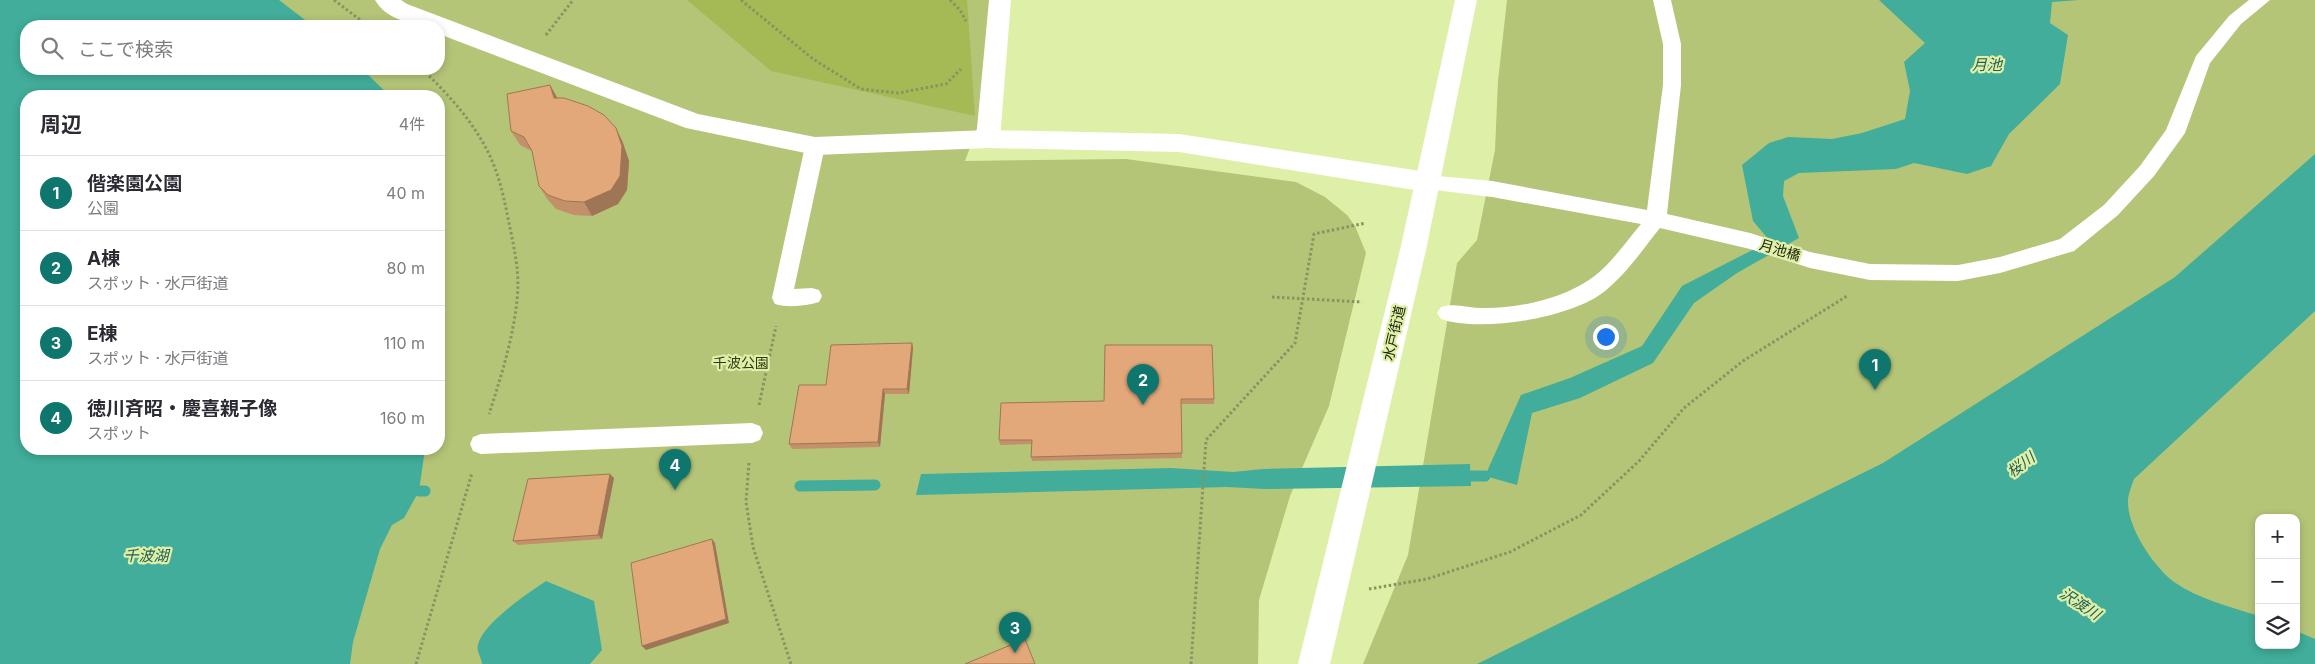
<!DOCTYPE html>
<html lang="ja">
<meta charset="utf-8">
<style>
:root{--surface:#fff;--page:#f2f2f3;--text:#2b2b33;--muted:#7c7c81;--line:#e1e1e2;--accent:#0f766e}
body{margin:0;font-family:Inter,"Noto Sans JP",sans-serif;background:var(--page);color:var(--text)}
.controls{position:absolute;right:15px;bottom:15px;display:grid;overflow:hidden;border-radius:10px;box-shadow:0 2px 8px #0003}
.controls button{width:45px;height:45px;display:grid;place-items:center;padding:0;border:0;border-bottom:1px solid var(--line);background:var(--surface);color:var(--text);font:25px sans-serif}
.you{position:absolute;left:1605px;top:336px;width:18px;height:18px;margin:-12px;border:4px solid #fff;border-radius:50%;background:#1a73e8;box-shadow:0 0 0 8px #1a73e833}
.badge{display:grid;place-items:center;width:32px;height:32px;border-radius:50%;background:var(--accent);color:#fff;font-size:16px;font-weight:700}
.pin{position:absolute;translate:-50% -41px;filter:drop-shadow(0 1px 2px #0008)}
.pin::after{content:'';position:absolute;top:26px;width:18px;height:15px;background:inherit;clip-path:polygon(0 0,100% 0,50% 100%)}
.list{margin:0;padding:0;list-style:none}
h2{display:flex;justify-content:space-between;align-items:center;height:65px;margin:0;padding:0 20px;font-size:21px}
h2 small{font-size:16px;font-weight:400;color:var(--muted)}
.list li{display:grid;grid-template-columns:32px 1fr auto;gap:15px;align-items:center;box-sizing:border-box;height:75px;padding:0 20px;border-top:1px solid var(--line)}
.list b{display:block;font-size:19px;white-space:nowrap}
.list p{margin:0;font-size:16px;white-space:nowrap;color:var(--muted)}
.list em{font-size:16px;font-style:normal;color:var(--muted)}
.icon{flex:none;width:28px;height:28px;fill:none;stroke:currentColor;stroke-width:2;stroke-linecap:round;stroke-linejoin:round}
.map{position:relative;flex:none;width:2315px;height:664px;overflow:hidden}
.search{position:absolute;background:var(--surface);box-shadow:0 2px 8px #0003;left:20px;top:20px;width:425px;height:55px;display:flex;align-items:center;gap:12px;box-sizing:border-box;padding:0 18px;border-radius:20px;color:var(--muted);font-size:19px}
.panel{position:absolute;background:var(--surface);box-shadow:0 2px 8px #0003;left:20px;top:90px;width:425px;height:365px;border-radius:20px}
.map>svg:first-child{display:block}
.green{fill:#b4c578;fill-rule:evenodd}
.forest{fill:#a5b955}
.water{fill:#41ad9a}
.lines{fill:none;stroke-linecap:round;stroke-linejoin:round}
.stream{stroke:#41ad9a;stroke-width:11}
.path{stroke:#879460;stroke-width:3;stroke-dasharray:2.5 2.5;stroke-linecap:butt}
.service{fill:#fff;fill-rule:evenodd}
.minor{fill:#fff;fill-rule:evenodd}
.tertiary{fill:#fff;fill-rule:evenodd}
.primary{fill:#fff;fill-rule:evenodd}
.wall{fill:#c39069}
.shaded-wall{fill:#9f7655}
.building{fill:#e3a87a;stroke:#9f7655}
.labels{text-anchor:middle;stroke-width:4.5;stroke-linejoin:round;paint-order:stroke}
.street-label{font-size:14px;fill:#181e03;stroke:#deefa8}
.park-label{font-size:14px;fill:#30380e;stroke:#deefa8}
.water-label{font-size:15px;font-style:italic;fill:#245e53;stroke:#deefa8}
</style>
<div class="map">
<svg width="2315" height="664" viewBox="0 0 2315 664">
<rect width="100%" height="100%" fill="#deefa8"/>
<path class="green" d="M0 0H1000L979 123 965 161 1126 159 1296 182 1325 197 1347 215 1355 226 1366 253 1329 406 1290 496 1259 600 1258 664H0ZM26 26H439V69H26ZM26 96H439V449H26Z
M1507 0H2315V664H1363L1408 555 1457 263 1477 240 1495 150 1498 81ZM2259 518H2296V645H2259Z"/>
<path class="forest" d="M687 0H967L975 116 771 71Z"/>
<path class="water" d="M0 0H279L313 26H26V69H362L390 96H26V449H425L419 491 404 518 392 525 380 549 353 642 350 664H0Z
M1879 0H2079L2052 2 2050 23 2068 35 2060 84 2009 134 1991 166 1967 174 1914 163 1896 169 1799 173 1784 181 1783 196 1799 238 1737 273 1694 303 1653 363 1580 398 1532 413 1517 485 1485 476 1521 395 1570 378 1642 346 1682 286 1770 241 1753 221 1742 165 1769 143 1788 137 1832 139 1862 133 1905 119 1910 91 1904 62 1925 43Z
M2315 154V311L2134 479C2132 485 2128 494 2128 501 2127 527 2153 566 2174 582 2198 599 2231 607 2259 616V645H2296V631L2315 639V664H1477L1883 463 2175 277Z
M1470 464 1471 486 1265 489 1227 487 916 495 921 474 1171 468 1233 472 1263 469Z
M546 581 594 601 602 650 590 664H482C482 658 476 651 478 645 482 624 528 593 546 581Z"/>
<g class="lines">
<path class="stream" d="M1472 476H1485
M800 486 875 485
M419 491H425"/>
<path class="path" d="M334 0 363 22
M741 0 813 59 861 89 898 93 946 84 961 69
M950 0 960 10 966 21
M546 35 573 0
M422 69C447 93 472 120 488 152 500 176 505 203 510 228 515 252 520 275 517 300 513 339 501 377 489 414
M1272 297 1362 302
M759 405 776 326
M749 463 746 502 753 547 791 664
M1369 589 1427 579 1510 552 1581 515 1639 461 1684 408 1743 361 1847 296
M416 664 472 473
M1191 664 1206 440 1295 343 1314 234 1366 223"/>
<path class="service" d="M1653 0H1671L1681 44V85L1667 214 1750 233 1810 252 1870 264 1958 265 2000 257 2060 239 2104 205 2140 166 2166 130 2196 56 2229 16 2249 0H2270L2241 24 2210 63 2185 133 2154 176 2118 215 2074 251 2000 273 1958 281 1870 280 1810 268 1750 249 1660 228C1643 249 1627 273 1605 291 1572 318 1481 333 1441 319L1437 313 1441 307C1455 302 1471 309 1486 308 1519 308 1561 299 1589 280 1608 268 1626 242 1641 224L1492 197 1427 189 1420 187 1417 182 1420 177 1427 175 1492 181 1647 210 1663 85V44Z
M815 139 822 141 825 146 794 289 812 288 819 290 822 296 819 302C806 306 788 308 775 304L772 298 805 146 808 141Z
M752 423 760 426 763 433 760 440 752 443 481 454 473 451 470 444 473 437 481 434Z"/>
<path class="minor" d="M989 0H1011L1000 139 997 145 988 148 979 145 976 139Z"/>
<path class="tertiary" d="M375 0H401L407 4 698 114 815 137 988 130 1179 134 1427 172 1436 175 1440 182 1436 189 1427 192 1179 152 988 148 815 155 686 128 439 34V26C416 26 387 21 375 0Z"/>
<path class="primary" d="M1455 0H1477L1426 250 1330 664H1298L1400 250Z"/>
</g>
<path class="wall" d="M550 85 557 98 616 128 623 143 629 161 627 190 618 204 592 216 574 215 556 209 548 200 539 186 532 151 520 145 511 131Z
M912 343 913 348 909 394H885L880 447 792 449 789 444Z
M1105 345 1214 399V404H1181L1182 458 1032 461 1031 457V444L1000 445 999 440 1104 401Z
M614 478 602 539 518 545 513 541Z"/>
<path class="shaded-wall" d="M550 85 558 99 554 98Z
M616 128 623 143 629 161 627 190 618 204 592 216 584 202Z
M912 343 913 348 909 394 907 389Z
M883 389 885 394 880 447 878 442Z
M610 474 614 478 602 539 598 535Z
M712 539 715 543 729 623 646 650 642 646Z"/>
<path class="building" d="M550 85 554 98H564L588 106 604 115 616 128 622 146 620 176 611 190 584 202 565 201 548 195 539 186 532 151 524 137 511 131 507 94Z
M912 343 907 389H883L878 442 789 444 799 385H826L831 345Z
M1105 345H1212L1214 399H1181L1182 453 1031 457 1032 440H999L1001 403 1104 401Z
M610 474 598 535 513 541 528 479Z
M712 539 726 619 642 646 631 563Z
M1025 639 1035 664H965Z"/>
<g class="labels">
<g class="street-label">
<text transform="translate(1780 250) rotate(17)" y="5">月池橋</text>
<text transform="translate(1394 333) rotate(-77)" y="5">水戸街道</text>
</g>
<g class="park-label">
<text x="741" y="368">千波公園</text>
</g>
<g class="water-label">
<text x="1987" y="70">月池</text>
<text transform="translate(2021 465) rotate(-37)" y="5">桜川</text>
<text x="146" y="561">千波湖</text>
<text transform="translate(2080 604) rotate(33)" y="5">沢渡川</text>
</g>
</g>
</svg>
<div class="controls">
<button>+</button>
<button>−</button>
<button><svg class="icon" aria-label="layers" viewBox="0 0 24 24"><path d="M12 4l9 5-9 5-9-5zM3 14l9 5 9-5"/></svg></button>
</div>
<div class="you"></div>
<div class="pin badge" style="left:1875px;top:390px">1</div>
<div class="pin badge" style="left:1143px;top:405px">2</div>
<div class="pin badge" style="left:1015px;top:653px">3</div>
<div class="pin badge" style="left:675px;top:490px">4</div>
<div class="search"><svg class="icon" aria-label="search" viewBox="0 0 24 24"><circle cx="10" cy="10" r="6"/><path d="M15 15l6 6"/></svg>ここで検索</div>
<section class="panel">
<h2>周辺<small>4件</small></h2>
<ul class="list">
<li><span class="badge">1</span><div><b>偕楽園公園</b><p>公園</p></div><em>40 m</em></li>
<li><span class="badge">2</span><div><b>A棟</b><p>スポット · 水戸街道</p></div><em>80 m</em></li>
<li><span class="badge">3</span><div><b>E棟</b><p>スポット · 水戸街道</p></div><em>110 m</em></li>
<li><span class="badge">4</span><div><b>徳川斉昭・慶喜親子像</b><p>スポット</p></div><em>160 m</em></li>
</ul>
</section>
</div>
